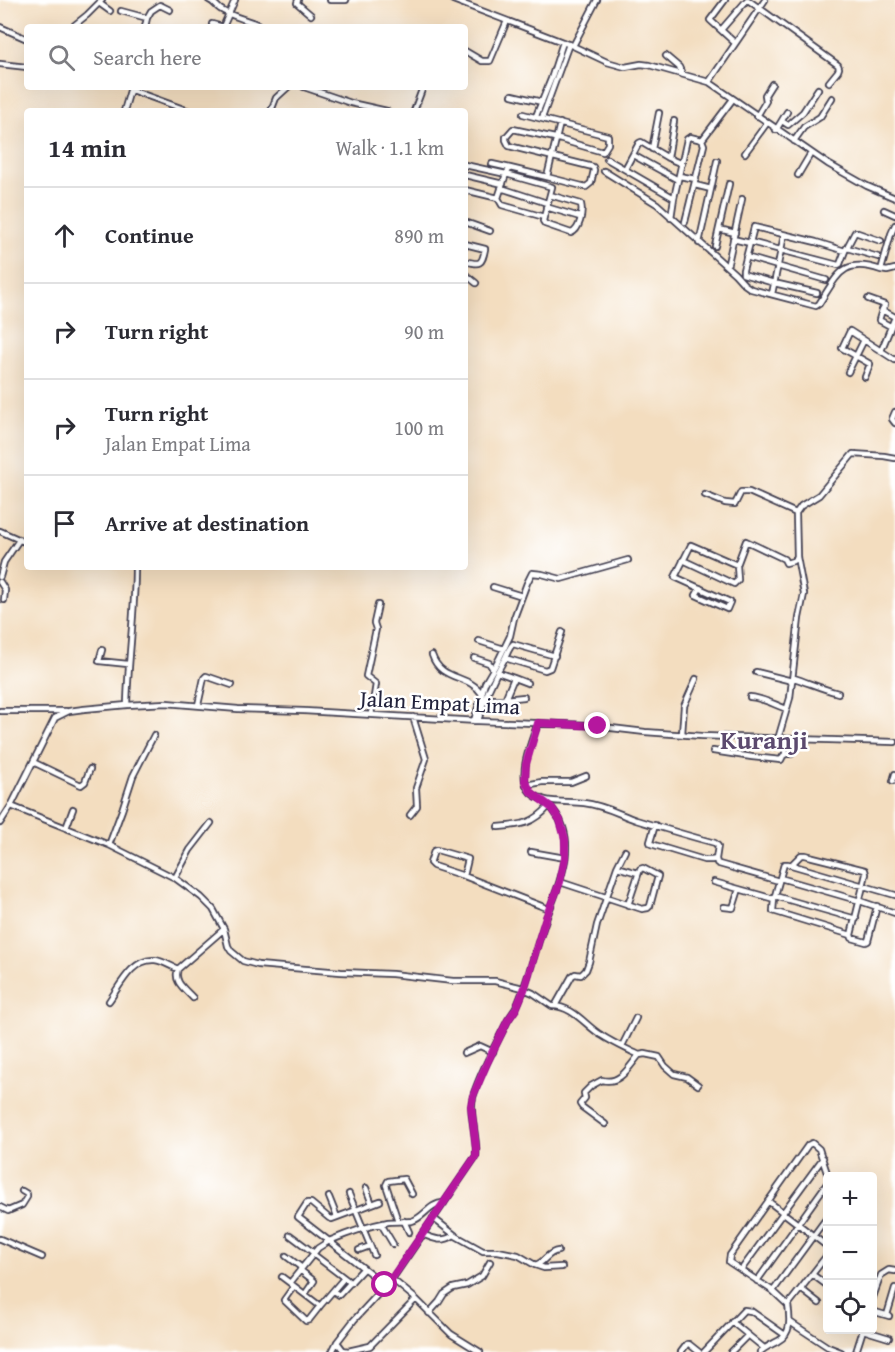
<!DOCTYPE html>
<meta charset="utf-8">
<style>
:root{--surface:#fff;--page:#f2f2f3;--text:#2b2b33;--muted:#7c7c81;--line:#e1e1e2}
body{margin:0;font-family:"Gentium Book Plus",serif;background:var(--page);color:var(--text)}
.controls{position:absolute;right:18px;bottom:18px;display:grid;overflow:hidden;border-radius:6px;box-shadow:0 6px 24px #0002}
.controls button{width:54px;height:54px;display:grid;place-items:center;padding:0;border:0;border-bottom:2px solid var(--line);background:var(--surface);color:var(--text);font:30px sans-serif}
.stop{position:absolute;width:18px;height:18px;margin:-14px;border:4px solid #b5179e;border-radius:50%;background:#fff}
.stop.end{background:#b5179e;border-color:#fff;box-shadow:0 2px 6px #0008}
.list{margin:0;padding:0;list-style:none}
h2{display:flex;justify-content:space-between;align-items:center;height:78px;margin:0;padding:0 24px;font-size:26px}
h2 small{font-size:20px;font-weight:400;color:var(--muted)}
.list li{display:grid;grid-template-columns:39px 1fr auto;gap:18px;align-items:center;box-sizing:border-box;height:96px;padding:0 24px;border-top:2px solid var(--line)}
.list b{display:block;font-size:22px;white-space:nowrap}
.list p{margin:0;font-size:20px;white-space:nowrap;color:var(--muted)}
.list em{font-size:20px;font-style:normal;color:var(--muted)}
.icon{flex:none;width:33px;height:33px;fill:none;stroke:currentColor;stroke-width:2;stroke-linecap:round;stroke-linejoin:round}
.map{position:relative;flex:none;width:895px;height:1352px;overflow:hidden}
.search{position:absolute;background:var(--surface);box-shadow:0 6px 24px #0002;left:24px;top:24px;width:444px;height:66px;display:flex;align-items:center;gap:15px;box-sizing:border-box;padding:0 21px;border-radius:6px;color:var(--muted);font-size:22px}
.panel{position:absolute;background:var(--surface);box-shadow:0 6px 24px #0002;left:24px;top:108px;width:444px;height:462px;border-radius:6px}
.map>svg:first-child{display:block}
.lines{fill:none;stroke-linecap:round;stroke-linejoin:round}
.minor-casing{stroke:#413e4f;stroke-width:8}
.minor{stroke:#fff;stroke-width:4.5}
.route{stroke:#b5179e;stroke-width:8}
.labels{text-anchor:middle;stroke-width:5;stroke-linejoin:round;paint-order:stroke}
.street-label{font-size:22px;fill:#22223b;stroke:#fff}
.quarter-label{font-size:26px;font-weight:bold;fill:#5c4a6f;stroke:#fff}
</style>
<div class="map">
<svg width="895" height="1352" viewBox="0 0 895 1352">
<rect width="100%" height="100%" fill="#fff"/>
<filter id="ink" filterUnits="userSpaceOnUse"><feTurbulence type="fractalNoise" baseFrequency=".0167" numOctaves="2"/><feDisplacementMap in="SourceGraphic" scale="12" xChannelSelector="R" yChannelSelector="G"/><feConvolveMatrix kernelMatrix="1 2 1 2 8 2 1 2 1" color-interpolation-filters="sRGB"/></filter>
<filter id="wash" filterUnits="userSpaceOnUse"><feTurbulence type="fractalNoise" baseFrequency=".008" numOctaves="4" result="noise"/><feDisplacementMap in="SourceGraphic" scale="24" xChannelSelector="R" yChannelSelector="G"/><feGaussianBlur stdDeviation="1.35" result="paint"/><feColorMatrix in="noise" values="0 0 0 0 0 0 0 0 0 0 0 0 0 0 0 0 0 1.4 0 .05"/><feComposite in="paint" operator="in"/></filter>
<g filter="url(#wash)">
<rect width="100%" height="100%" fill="#f3ddbf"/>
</g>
<g filter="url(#ink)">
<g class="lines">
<g class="minor-casing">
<path id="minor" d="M209 0C214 2 215 5 220 9 230 16 245 19 257 24
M298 0 297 3 311 15
M330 0H346
M453 0 573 46 607 62 625 67 641 64 649 65 709 82 828 164 867 186 895 198
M725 0 710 20 735 43
M748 0 838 65 839 68 838 71 829 82
M99 3 110 11
M121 11 147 18 145 27
M147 18 151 11 160 5 170 10
M212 24 223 27
M0 27 27 39
M72 27 87 15 102 0
M223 27 235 0
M721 30 747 0
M573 46 597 0
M465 51 482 61H490L507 21
M666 56 679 67 682 74
M0 64 27 67
M709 82 765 0
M304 87 351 103 387 111
M131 90 189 111
M512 95 542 102
M124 111 131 87
M271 111 276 98 288 87
M414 111 423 87
M523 114 608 136V144L603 152 555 138 513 129 506 137V140L509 146 593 167 594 170 591 183 586 187 547 177
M536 116 551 79 563 42
M757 116 766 101 765 95 772 84
M542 118 569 44
M782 121 788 125 803 112 818 89
M776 130 787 112
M702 140 733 99
M794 141 804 127 820 117 832 98
M652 149 659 113
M745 153 767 123
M633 155 678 180
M668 158 674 121
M607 159 674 198 671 218
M492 164 510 168
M465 165 506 174 552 187 544 217 502 205 498 198
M625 169 639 143 641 142 668 158 682 164
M604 171 657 204 735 274 744 284 751 289 816 306 819 304C838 275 842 257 881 270
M465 175 503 184
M798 175 811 153
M679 176 696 179
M695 185 711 189 699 243
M501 188 547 203
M711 189 717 161
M465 190 498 198 506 174 510 168 547 177 560 123
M674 198 687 139 690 137 702 140 704 145 685 222
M546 207 580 217
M884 210 895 215
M544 217 543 221 545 224 571 233C580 230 583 213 581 204L550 195
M465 222 490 231
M895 225 891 234 881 270 887 271 895 269
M719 229 735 233
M733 239 750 243
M750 242 838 265 840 264 845 251
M465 244 485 249C482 265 480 265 465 261
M715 246 729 184
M847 248 878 257
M746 257 826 280
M728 263 742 199
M465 274 476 283
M817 293 774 283 743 274V270L754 227 816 242 845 251 855 232 881 241
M772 294 784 235
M868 299 885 305 882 310
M890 326 879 320 882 310 895 317
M881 351 895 317
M848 372 864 340
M865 377 870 364 842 348 850 331 895 360
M895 412 892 419 895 423
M705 495 725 503 735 504 741 492H749L796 513
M0 531 27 543
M683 560 734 584 738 580 737 565 746 541 784 559 786 563 793 561 797 557
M0 577 4 562 19 540
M0 582 5 590 4 600
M493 587 522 596
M700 588 696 595 727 609 730 602 675 577 691 545 737 565
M479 641 504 649
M102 650 99 661 128 664
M432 655C441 682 468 673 482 694
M474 658 489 663 493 669
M505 658 545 670 550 668 562 632
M756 672 792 681 794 678C809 683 823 689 838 693
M514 678 527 683
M750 697C763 698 775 705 787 709
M484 699H505L514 678 497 672
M505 699 524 697
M127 705C128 659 135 613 135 567
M198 705 204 678 206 676 232 685
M0 711H66
M371 715 376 684 366 676 376 629 374 623 378 605
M474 721 485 683 499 659 510 636 514 618 527 583 532 573 542 574 561 579 628 560
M478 721C484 699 492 680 504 660 507 655 508 649 513 644L555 656
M538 723C532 740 518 772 528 789 539 806 567 800 584 803 603 805 619 814 636 820 662 828 689 836 715 843L718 846 716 859 717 863 719 864 779 881
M682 734 684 706 696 679
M778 739 790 698 799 618 804 594 797 557 796 513 801 506 819 495 853 454 884 456 895 458
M788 739 785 753 786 754H791
M713 751 752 757 781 760 783 756 786 754
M33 762 81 785 85 782 90 769
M893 781 895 774
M526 785 542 782H571L586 776
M11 806 109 845 175 878 201 897 213 909 224 929 228 946 231 951 243 961 258 965 341 972 392 974 453 981H495L519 987 533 993 552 1006C573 1006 585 1025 601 1035 613 1043 627 1049 639 1055L645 1054 659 1057 665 1066 674 1074 687 1077 698 1085
M410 815 417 806 416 788 426 759 413 717
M0 823 11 806 55 718 69 711 84 709 127 705 166 703 238 709 304 711 478 721 586 725 645 732 702 736 895 742
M655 825 650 842 651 844 704 860H712L716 859
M498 827C521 825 534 824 549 806
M66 828 73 809
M109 845 122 810 133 776 154 735
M531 852 565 858
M791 865 801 855H805L865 870 866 874 851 935 852 938 866 942 868 941 877 906
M617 867 638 873
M464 876 468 859 437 850 434 851 430 863 433 866 464 876 549 909
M175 878 190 850 211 823
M780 878 860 901 895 913
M560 882 642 909 648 908 650 906 658 876 643 868 640 869 628 905
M714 882 774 899
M775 896 856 919
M724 907 733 908 739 889
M851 935 773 911 774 899 784 864H788L895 895
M178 969C173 982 185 989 193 998
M109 1001C120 986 132 958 155 960 163 961 170 966 178 969L224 929
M555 1006 572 976 575 974 581 975 586 970 589 962 597 925 617 867 625 851
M622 1046 636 1018
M464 1053 480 1046 493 1052
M605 1124 582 1107 580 1104 585 1098 584 1093 591 1086 602 1080C620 1085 629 1067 639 1055
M366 1188 372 1204
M349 1194 374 1255
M329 1197 337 1217
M380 1201 332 1219 329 1218 311 1203H307L298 1217 329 1241C348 1233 367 1226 388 1222 395 1221 404 1222 412 1221 425 1217 429 1203 444 1203
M768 1201 828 1247
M0 1207 8 1211 22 1205 27 1197V1194L22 1191
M433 1218 456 1236 483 1251H498L518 1255 535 1265C545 1263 547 1252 558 1251
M398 1221 386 1185 388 1181 404 1179 412 1194
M404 1221 409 1232
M381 1224 393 1244
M422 1234C434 1239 443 1243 454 1235
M290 1235 314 1253
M0 1239 42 1257
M359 1250 370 1246
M313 1254 351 1283
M286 1256 302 1268
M535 1265 544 1268 562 1267
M300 1270 314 1281 305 1294
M741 1270 823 1158
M813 1275 828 1286
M282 1277 290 1283
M344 1278 320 1306 290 1283 318 1248 329 1241 385 1285
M392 1279 476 1156C478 1137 468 1113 473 1097 480 1072 496 1045 507 1022 510 1016 514 1012 517 1006 528 981 534 954 543 928 554 893 582 846 554 811 550 806 545 802 541 798
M757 1281 828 1182
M294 1286 284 1300 306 1321 309 1320 320 1306
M801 1289 819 1303
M333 1291 339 1295 363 1269
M773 1291 828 1216
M872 1300 881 1275 889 1270 895 1271
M788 1305 828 1254
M872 1311 889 1316
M429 1313 439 1302 444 1294 453 1288 467 1285 482 1276 490 1262
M887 1315 895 1288
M732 1322 764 1348
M790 1322 828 1347 841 1352
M863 1330 889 1338
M337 1342 343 1350 348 1351 370 1346 416 1299
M332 1352 337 1342 354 1320 392 1279 416 1299 451 1334 480 1352
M681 1352 687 1344H689L699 1352
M704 1352 744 1310 751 1311 785 1335
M731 1352 748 1335
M760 1352C765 1347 771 1345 778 1341 792 1334 790 1318 788 1305L773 1291 729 1262 730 1255 808 1145 812 1143 819 1149 828 1176
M856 1352 863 1330"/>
</g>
<use href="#minor" class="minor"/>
</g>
</g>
<g class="lines" filter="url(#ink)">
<path class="route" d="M385 1285 392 1278 476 1156V1148L471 1106 473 1096 487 1063 508 1020 516 1009 524 990 545 920 560 882 565 858V839L560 820 552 808 531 792 525 781 526 764 538 723 598 726"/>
</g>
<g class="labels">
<g class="street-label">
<text transform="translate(440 702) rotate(3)" y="8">Jalan Empat Lima</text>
</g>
<g class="quarter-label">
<text x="764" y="749">Kuranji</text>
</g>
</g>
</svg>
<div class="controls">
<button>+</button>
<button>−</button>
<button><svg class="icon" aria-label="locate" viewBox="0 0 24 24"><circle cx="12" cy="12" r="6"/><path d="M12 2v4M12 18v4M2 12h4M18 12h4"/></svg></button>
</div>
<div class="stop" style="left:385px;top:1285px"></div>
<div class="stop end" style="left:598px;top:726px"></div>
<div class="search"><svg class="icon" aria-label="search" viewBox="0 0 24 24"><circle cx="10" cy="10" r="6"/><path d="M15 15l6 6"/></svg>Search here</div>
<section class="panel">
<h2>14 min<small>Walk · 1.1 km</small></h2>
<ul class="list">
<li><svg class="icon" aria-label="ahead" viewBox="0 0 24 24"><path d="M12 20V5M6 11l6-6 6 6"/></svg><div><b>Continue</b></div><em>890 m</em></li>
<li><svg class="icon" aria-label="right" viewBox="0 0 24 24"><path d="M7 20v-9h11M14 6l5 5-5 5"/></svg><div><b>Turn right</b></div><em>90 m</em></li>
<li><svg class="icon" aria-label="right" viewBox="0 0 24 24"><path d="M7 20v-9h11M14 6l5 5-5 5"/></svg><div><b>Turn right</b><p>Jalan Empat Lima</p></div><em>100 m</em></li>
<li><svg class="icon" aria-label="arrive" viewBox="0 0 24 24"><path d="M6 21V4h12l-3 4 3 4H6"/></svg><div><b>Arrive at destination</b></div></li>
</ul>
</section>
</div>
